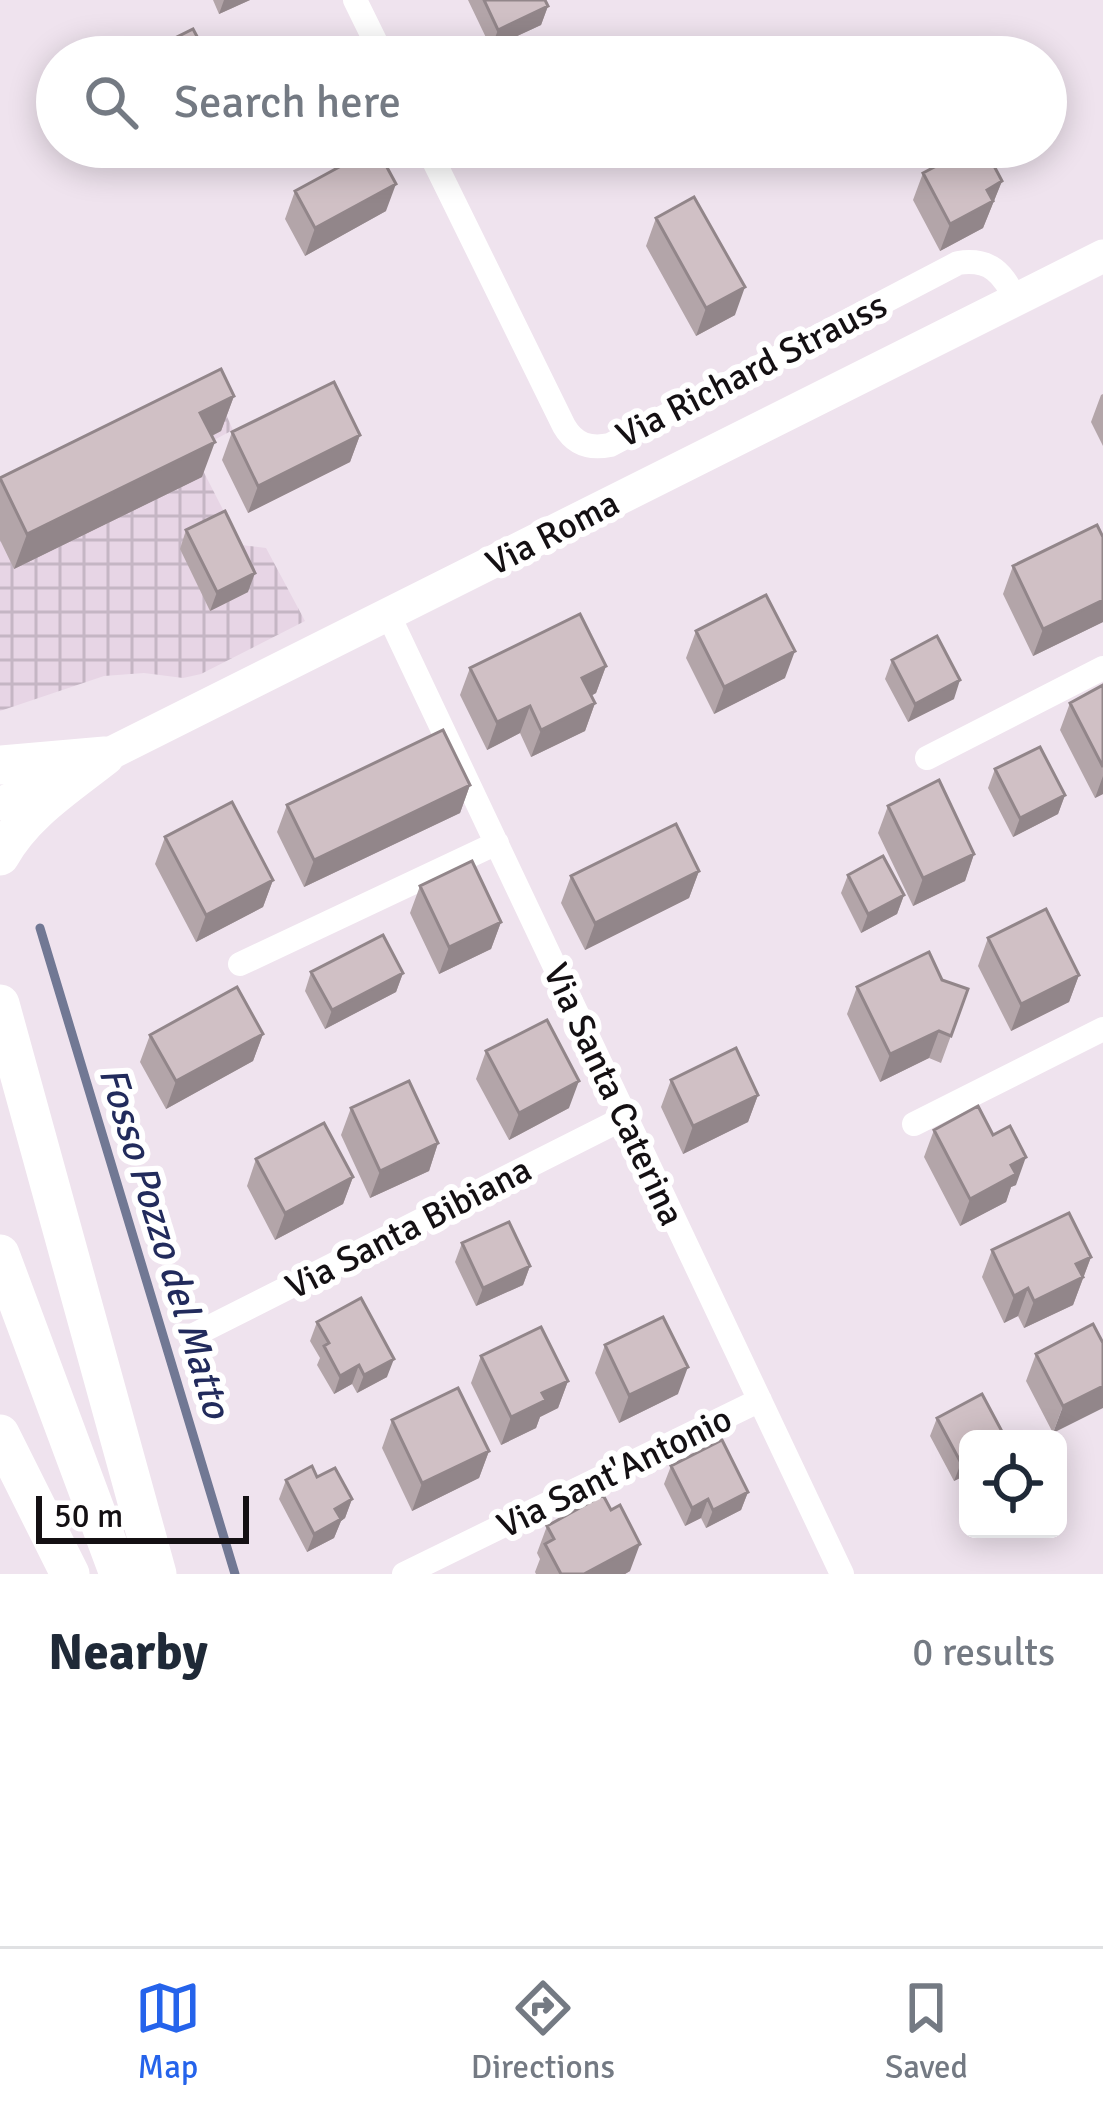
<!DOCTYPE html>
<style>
:root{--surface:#fff;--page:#f6f6f7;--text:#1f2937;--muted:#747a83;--line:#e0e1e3;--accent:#2563eb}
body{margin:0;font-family:Signika,sans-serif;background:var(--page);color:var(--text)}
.controls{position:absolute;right:36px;bottom:36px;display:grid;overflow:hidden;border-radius:18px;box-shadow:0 6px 30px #0003}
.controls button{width:108px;height:108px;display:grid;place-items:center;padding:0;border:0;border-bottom:3px solid var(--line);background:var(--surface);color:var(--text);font:60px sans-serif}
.scale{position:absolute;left:36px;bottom:30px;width:213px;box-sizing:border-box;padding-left:12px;border:6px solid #141013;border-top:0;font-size:33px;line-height:42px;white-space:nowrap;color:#141013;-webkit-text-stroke:9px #fff;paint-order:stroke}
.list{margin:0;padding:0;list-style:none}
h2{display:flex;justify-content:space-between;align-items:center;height:156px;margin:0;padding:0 48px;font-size:51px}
h2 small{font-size:39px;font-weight:400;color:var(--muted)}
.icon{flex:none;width:66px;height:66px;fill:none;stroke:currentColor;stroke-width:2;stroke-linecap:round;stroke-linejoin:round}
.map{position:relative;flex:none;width:1103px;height:1574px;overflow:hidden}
.search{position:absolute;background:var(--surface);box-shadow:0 6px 30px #0003;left:36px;right:36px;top:36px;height:132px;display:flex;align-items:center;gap:30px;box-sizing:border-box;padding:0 42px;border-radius:66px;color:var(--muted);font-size:45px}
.sheet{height:372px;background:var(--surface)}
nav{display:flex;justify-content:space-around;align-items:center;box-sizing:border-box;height:168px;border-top:3px solid var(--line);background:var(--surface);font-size:33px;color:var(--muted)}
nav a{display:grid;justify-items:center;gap:6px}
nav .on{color:var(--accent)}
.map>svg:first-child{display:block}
.industrial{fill:url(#industrial-grid)}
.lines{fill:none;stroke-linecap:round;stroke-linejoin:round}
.stream{stroke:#717894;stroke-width:9}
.minor{stroke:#fff;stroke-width:24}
.tertiary{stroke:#fff;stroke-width:33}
.primary{stroke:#fff;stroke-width:39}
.wall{fill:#b3a5a9}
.shaded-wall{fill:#92868a}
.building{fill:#d0c0c5;stroke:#92868a;stroke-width:3}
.labels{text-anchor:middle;stroke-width:12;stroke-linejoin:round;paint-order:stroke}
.street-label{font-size:36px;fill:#141013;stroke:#fff}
.water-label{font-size:39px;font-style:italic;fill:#222b5c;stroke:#fff}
</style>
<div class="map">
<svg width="1103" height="1574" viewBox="0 0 1103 1574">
<defs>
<pattern id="industrial-grid" width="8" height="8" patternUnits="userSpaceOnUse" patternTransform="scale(3)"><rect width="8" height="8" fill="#e7d5e5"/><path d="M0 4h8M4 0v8" fill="none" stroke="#c5b6c4"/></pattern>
</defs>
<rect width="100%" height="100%" fill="#efe3ee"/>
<path class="industrial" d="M211 381 233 430 193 451 241 545 266 548 305 621 201 674 183 678 144 673 104 676 0 711V493Z"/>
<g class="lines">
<path class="stream" d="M40 928 235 1574"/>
<path class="minor" d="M355 0 383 57
M427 147 564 426C575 445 590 449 610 445L958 263C990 258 1003 273 1016 300
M388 614 842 1574
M927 758 1103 668
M240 964 497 843
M914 1124 1103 1029
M190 1337 626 1117
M404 1574 760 1400"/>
<path class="tertiary" d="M0 804 105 756 1103 256"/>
<path class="primary" d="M0 765 105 756
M0 856C24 813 67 786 105 756
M0 1004 157 1574
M0 1254 119 1574
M0 1434 70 1574"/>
</g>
<path class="wall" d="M213 0H250L219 14Z
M468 0H545L548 6 541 25 491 48Z
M171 40 208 57H165Z
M936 147H984L1002 181 983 228 940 251 913 200 923 173 934 167 931 161Z
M295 191 386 211 305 256 285 219Z
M656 218 735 315 696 336 646 246Z
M1103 394V446L1091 422 1101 395Z
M234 396 221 431 212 436 202 477 14 569 0 540V478Z
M232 432 360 435 350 462 248 513 222 460Z
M186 530 248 592 210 611 180 549Z
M1103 537V622L1033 656 1003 594 1013 566Z
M696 631 785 678 714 714 686 658Z
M892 660 954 699 908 722 885 679Z
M606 666 596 693 591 696 595 703 585 731 531 757 520 733 487 750 460 695 470 668Z
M1103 685V794L1095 798 1060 730 1070 703Z
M995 769 1065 795 1058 814 1013 837 988 788Z
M470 785 460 813 304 887 277 832 287 805Z
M888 806 974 854 965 881 913 906 878 833Z
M165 837 273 880 263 907 196 942 155 864Z
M699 871 689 898 585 950 561 903 571 876Z
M848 875 904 895 897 914 861 933 841 893Z
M420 886 501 922 491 949 439 974 410 913Z
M988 938 1079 975 1069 1002 1011 1031 978 966Z
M311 972 403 973 396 992 325 1029 305 991Z
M857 987 968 989 941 1063 929 1058 880 1082 847 1014Z
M263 1034 253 1061 166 1109 140 1062 150 1035Z
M486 1051 569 1108 509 1140 476 1079Z
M671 1080 758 1095 748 1122 683 1154 661 1107Z
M351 1108 438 1143 429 1171 370 1198 341 1135Z
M934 1130 1016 1185 1011 1187 1006 1202 960 1226 924 1157Z
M256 1159 353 1177 343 1204 275 1240 247 1186Z
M462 1243 530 1266 523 1285 476 1306 455 1262Z
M992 1250 1091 1257 1073 1305 1024 1328 1018 1316 1004 1323 982 1277Z
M317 1322 387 1377 357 1393 352 1384 334 1394 317 1365 320 1358 310 1341Z
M1093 1324 1053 1433 1026 1381 1036 1354Z
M605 1345 678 1394 619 1423 595 1373Z
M481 1356 568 1381 558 1408 540 1417 536 1428 501 1445 471 1383Z
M937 1418 968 1439V1474L954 1481 930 1436Z
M392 1420 489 1451 479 1478 412 1511 382 1448Z
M671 1466 748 1492 741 1510 706 1528 701 1518 685 1526 664 1484Z
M317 1477 352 1499 345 1518 341 1521 334 1538 307 1552 279 1499 286 1480Z
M611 1510 630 1571 625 1574H536L535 1572 540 1559 537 1553 547 1526Z"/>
<path class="shaded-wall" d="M224 0H250L219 14Z
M548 6 541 25 491 48 498 30Z
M1002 181 983 228 940 251 950 224 987 190Z
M396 184 386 211 305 256 315 228Z
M745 287 735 315 696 336 706 308Z
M234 396 221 431 187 448 200 413Z
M360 435 350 462 248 513 258 486Z
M215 442 202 477 14 569 27 534Z
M255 573 248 592 210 611 217 592Z
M1103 600V622L1033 656 1043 629Z
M795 651 785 678 714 714 724 687Z
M606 666 596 693 572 706 582 678Z
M960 680 954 699 908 722 915 704Z
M595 703 585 731 531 757 541 730Z
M530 706 520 733 487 750 497 722Z
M1103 776V794L1095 798Z
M470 785 460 813 304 887 314 860Z
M1065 795 1058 814 1013 837 1020 818Z
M974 854 965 881 913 906 923 878Z
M699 871 689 898 585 950 595 923Z
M273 880 263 907 196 942 206 915Z
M904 895 897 914 861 933 868 914Z
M501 922 491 949 439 974 449 947Z
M403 973 396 992 325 1029 332 1010Z
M1079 975 1069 1002 1011 1031 1021 1004Z
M939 1031 929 1058 880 1082 890 1054Z
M263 1034 253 1061 166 1109 176 1081Z
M579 1081 569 1108 509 1140 519 1113Z
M758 1095 748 1122 683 1154 693 1126Z
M438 1143 429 1171 370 1198 380 1171Z
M1026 1157 1016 1185 1011 1187 1006 1202 960 1226 970 1199 1011 1165Z
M353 1177 343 1204 275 1240 285 1213Z
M1091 1257 1073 1305 1024 1328 1034 1301 1076 1264Z
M530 1266 523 1285 476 1306 483 1288Z
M1028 1288 1018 1316 1004 1323 1014 1296Z
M394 1359 387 1377 357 1393 364 1375Z
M359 1365 352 1384 334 1394 340 1376Z
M688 1367 678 1394 619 1423 629 1395Z
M568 1381 558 1408 540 1417 536 1428 501 1445 511 1417 542 1393Z
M1103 1386V1408L1053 1433 1063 1406Z
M489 1451 479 1478 412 1511 422 1483Z
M968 1459V1474L954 1481 961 1463Z
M748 1492 741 1510 706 1528 713 1510Z
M352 1499 345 1518 341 1521 334 1538 307 1552 314 1534 335 1509Z
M708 1499 701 1518 685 1526 692 1508Z
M640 1544 630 1571 625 1574H584Z"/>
<path class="building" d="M484 0H545L548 6 498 30Z
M193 29 208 57H179L171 40Z
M376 147 396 184 315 228 295 191Z
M948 147H984L1002 181 987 190 993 201 950 224 923 173 953 157Z
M694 197 745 287 706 308 656 218Z
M221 369 234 396 200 413 215 442 27 534 0 478Z
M334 382 360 435 258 486 232 432Z
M225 511 255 573 217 592 186 530Z
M1097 525 1103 537V600L1043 629 1013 566Z
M766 595 795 651 724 687 696 631Z
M580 614 606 666 582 678 595 703 541 730 530 706 497 722 470 668Z
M937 636 960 680 915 704 892 660Z
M1103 685V767L1070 703Z
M443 730 470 785 314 860 287 805Z
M1040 747 1065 795 1020 818 995 769Z
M939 780 974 854 923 878 888 806Z
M232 802 273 880 206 915 165 837Z
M676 824 699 871 595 923 571 876Z
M883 856 904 895 868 914 848 875Z
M472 861 501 922 449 947 420 886Z
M1046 909 1079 975 1021 1004 988 938Z
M383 935 403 973 332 1010 311 972Z
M929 952 942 980 968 989 951 1036 939 1031 890 1054 857 987Z
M237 987 263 1034 176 1081 150 1035Z
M547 1020 579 1081 519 1113 486 1051Z
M736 1048 758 1095 693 1126 671 1080Z
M409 1081 438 1143 380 1171 351 1108Z
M978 1106 993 1135 1010 1126 1026 1157 1011 1165 1016 1174 970 1199 934 1130Z
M324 1123 353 1177 285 1213 256 1159Z
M1069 1213 1091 1257 1076 1264 1083 1277 1034 1301 1028 1288 1014 1296 992 1250Z
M509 1222 530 1266 483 1288 462 1243Z
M361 1298 394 1359 364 1375 359 1365 340 1376 324 1346 329 1343 317 1322Z
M663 1317 688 1367 629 1395 605 1345Z
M1093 1324 1103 1343V1386L1063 1406 1036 1354Z
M541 1327 568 1381 542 1393 546 1400 511 1417 481 1356Z
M458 1388 489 1451 422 1483 392 1420Z
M982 1394 1006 1439H968V1459L961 1463 937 1418Z
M722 1440 748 1492 713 1510 708 1499 692 1508 671 1466Z
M312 1466 317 1477 335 1468 352 1499 335 1509 341 1519 314 1534 286 1480Z
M603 1495 611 1510 620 1505 640 1544 584 1574H561L545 1544 554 1539 547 1526Z"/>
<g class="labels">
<g class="street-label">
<text transform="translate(751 369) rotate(-27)" y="13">Via Richard Strauss</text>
<text transform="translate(552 532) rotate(-27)" y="13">Via Roma</text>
<text transform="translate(615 1094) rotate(65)" y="13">Via Santa Caterina</text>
<text transform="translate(408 1227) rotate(-27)" y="13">Via Santa Bibiana</text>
<text transform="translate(614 1471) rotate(-26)" y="13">Via Sant'Antonio</text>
</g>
<g class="water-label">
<text transform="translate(166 1242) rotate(73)" y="14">Fosso Pozzo del Matto</text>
</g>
</g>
</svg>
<div class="controls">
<button><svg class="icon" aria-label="locate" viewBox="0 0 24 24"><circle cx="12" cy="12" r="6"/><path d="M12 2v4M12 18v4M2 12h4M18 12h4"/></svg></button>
</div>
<div class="scale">50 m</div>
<div class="search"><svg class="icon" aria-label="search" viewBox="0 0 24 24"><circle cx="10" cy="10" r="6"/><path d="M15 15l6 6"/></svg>Search here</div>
</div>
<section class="sheet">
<h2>Nearby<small>0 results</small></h2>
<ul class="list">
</ul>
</section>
<nav>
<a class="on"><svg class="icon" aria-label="map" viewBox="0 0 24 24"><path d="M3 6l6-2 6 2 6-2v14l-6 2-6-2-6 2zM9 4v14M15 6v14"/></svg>Map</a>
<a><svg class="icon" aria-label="directions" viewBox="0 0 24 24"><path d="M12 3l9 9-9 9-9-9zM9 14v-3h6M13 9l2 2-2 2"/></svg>Directions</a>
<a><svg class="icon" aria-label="saved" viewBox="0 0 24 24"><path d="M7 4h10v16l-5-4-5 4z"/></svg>Saved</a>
</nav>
